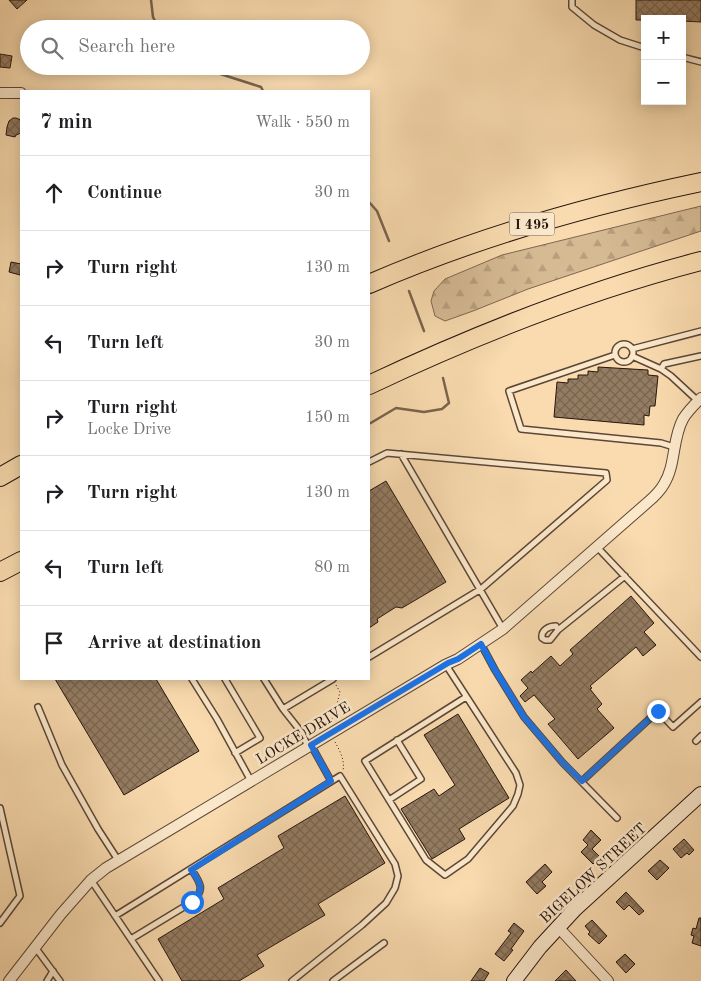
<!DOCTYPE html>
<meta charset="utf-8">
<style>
:root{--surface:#fff;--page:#f6f6f6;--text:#202124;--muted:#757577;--line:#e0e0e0}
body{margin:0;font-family:"Old Standard TT",serif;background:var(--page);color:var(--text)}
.controls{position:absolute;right:15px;top:15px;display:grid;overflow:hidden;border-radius:0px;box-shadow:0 2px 12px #0003}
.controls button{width:45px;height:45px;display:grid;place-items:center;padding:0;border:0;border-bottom:1px solid var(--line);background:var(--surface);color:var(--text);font:25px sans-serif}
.stop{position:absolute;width:15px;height:15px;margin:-11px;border:4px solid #1a73e8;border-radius:50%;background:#fff}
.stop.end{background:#1a73e8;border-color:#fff;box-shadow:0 1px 5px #0008}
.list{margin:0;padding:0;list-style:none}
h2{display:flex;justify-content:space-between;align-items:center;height:65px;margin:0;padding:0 20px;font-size:21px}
h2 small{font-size:16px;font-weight:400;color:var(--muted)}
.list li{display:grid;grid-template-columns:32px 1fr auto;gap:15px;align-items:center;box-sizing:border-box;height:75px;padding:0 20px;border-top:1px solid var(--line)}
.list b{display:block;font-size:19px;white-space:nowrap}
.list p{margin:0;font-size:16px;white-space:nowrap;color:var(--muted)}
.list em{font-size:16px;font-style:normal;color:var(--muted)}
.icon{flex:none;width:28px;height:28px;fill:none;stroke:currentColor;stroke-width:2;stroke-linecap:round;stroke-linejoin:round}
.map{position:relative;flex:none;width:701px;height:981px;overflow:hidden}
.search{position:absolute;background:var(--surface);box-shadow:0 2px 12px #0003;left:20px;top:20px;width:350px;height:55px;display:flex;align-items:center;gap:12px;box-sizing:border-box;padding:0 18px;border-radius:28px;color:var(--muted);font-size:19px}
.panel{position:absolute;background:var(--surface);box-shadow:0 2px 12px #0003;left:20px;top:90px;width:350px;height:590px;border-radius:0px}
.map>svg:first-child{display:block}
.forest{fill:url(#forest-firs);stroke:#7e6851}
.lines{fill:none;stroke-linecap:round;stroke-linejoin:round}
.stream{stroke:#7a644e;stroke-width:2.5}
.building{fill:url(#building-cross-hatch);stroke:#27160e}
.lane-casing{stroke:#5c4736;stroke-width:8}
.street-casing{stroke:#5c4736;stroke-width:12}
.secondary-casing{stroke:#27160e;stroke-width:16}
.highway-casing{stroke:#27160e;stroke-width:20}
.path{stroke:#27160e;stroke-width:1;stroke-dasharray:1 2.5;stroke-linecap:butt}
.lane{stroke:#fbe8cb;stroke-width:5}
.street{stroke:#fbe8cb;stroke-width:10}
.secondary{stroke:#fbe8cb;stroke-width:14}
.highway{stroke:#f9dbaf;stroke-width:18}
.route{stroke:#1a73e8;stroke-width:6}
.labels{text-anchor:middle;stroke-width:5;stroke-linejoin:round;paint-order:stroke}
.shield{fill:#fbe8cb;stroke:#675547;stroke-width:1}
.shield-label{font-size:14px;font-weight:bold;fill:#27160e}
.street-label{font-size:15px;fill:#27160e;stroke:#fbe8cb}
</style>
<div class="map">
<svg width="701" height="981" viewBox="0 0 701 981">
<defs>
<pattern id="forest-firs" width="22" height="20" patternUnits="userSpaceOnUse" patternTransform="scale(1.25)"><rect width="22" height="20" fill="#d5ba94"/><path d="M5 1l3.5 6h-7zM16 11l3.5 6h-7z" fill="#b79f7e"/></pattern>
<pattern id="building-cross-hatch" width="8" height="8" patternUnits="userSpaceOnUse" patternTransform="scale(1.25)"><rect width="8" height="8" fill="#947c62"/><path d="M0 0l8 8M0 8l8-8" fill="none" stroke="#79654f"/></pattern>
</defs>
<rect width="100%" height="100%" fill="#f9dbaf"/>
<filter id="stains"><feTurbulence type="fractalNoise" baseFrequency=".004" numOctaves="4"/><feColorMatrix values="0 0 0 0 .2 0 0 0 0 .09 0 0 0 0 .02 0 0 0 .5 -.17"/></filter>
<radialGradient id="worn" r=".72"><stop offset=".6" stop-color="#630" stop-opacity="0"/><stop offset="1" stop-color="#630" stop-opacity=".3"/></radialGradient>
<path class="forest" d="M701 206V231L528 289 473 311 445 321 435 316 431 301 434 291 445 279 502 255Z"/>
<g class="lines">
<path class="stream" d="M151 0 153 17 159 29
M191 66 196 72 208 70 261 87 263 91
M369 202 377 211 389 241
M409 291 424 331
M369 424 396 408 424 412 442 409 449 403 443 378"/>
</g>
<path class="building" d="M9 0H27L17 9Z
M636 0H701V22L682 21V19H645V20H636Z
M0 54 12 56 10 68 0 67Z
M13 118H16L21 120V133L16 135 15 137 6 135 7 127 9 121Z
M11 262 21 264 20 275 9 272Z
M598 367 648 370V375L658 376 655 406H650L649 416 644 415V425L554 417 557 382 568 383V379H578V375H588V371L598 372Z
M386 481 446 582 402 608 396 607 377 619 378 622 369 628V491Z
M631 596 654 623 644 632 656 645 643 656 636 647 590 686 592 688 590 689 602 704 597 709 614 728 578 759 548 724 555 719 534 695 525 702 520 696 528 688 521 680 531 671 532 673 551 656 560 666 573 654 570 650Z
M55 679H156L199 751 124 795Z
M458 714 509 798 459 829 465 839 432 859 401 809 434 789 439 796 455 785 424 735Z
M345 796 385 863 318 904 325 915 257 955 264 966 239 981H182L158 939 224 899 218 888 284 848 278 836Z
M591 830 601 840 592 849 600 857 593 864 581 852 588 845 583 840Z
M684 839 694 850 689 855 687 853 681 858 673 849Z
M660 860 669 868 657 880 648 871Z
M545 864 552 872 542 882 546 886 537 894 526 882Z
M626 892 644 911 639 915 629 905 624 910 616 902Z
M699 918H701V946L692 943 694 936 691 935 693 928 696 929Z
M592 920 607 936 599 944 588 934 590 932 585 926Z
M514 923 524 931 511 949 513 950 504 961 495 954 511 933 508 931Z
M625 954 635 964 626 973 616 962Z
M480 968 489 973 484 981H471Z
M566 970 576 981H555Z"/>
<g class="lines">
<g class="lane-casing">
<path id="lane" d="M572 0V7L594 25 620 40 645 48
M682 57 701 62
M615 353a9 9 0 1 1 18 0a9 9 0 1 1-18 0Z
M632 349 701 331
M615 355 509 391 521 429 661 443 674 447
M632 356 661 369 671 376 698 401
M661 369 664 364 701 356
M401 454 503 629
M369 462 387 453 606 473 607 480 481 589 369 657
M597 547 701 657
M558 630 556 626C549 626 541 630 542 638L545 640H550L558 630 625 576
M481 644 495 670 524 717 563 763 617 818
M446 665 516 773 520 785 518 794 513 806 468 859 445 875 426 860 365 761 466 697
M192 679 217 719 251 781
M225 679 260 738 235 753
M264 679 283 709 302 733 308 747
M38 707 62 765 98 829 118 860
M283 709 333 679
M696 741 701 736
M311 745 331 781
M582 781 658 711 673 727 701 702
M389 800 421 779 397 740
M0 808 20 896 0 923
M91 880 159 981
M115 916 340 776 395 864 398 876 395 888 386 903 362 925 292 981
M131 939 192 902C206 890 200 882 191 869
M35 947 60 981
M47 981 53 971
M333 981 384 943"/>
</g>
<g class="street-casing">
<path id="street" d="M0 93H21
M558 927 608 981
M9 981 61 914 91 880 106 868 445 665 458 659 503 629 648 502C654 497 660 491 664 484 676 465 672 439 683 419 687 412 695 404 701 398"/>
</g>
<g class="secondary-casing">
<path id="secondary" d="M514 981 540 947 575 909 701 794"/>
</g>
<g class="highway-casing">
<path id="highway" d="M369 284C477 237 586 206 701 182
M369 385C477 334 585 291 701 261
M0 477 21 465
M0 572 21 561"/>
</g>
<path class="path" d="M332 719 337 704 340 692 336 685
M335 742C340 751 345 760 343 771"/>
<use href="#lane" class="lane"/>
<use href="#street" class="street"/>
<use href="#secondary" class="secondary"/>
<use href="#highway" class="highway"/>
</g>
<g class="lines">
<path class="route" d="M192 902C206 890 200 882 191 870L331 781 311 745 448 663 458 659 481 644 495 670 524 717 563 763 582 781 658 711"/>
</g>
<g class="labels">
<rect class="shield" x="509.5" y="212.5" width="45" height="23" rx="4"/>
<g class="shield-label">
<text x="532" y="229">I 495</text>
</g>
<g class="street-label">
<text transform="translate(303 733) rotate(-31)" y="5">LOCKE DRIVE</text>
<text transform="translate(593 873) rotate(-43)" y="5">BIGELOW STREET</text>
</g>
</g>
<rect width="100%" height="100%" filter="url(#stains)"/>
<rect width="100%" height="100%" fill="url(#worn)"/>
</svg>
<div class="controls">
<button>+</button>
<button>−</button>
</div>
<div class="stop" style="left:192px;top:902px"></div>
<div class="stop end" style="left:658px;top:711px"></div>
<div class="search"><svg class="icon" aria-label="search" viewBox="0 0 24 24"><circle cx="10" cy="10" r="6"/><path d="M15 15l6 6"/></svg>Search here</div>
<section class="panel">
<h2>7 min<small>Walk · 550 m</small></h2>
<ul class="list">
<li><svg class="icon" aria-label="ahead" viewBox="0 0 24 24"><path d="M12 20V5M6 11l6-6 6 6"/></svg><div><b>Continue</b></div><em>30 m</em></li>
<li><svg class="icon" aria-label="right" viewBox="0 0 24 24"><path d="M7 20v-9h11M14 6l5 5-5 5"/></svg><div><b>Turn right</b></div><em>130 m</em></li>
<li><svg class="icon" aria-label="left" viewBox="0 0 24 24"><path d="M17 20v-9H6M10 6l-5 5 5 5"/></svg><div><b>Turn left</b></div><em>30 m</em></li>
<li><svg class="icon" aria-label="right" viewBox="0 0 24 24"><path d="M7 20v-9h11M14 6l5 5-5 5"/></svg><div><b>Turn right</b><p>Locke Drive</p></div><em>150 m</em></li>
<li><svg class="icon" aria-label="right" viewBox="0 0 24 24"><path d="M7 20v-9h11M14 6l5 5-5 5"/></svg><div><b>Turn right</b></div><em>130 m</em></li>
<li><svg class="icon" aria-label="left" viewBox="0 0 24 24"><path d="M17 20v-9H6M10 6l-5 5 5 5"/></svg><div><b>Turn left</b></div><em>80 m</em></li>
<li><svg class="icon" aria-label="arrive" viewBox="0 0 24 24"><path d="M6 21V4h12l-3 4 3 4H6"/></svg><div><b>Arrive at destination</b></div></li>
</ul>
</section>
</div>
